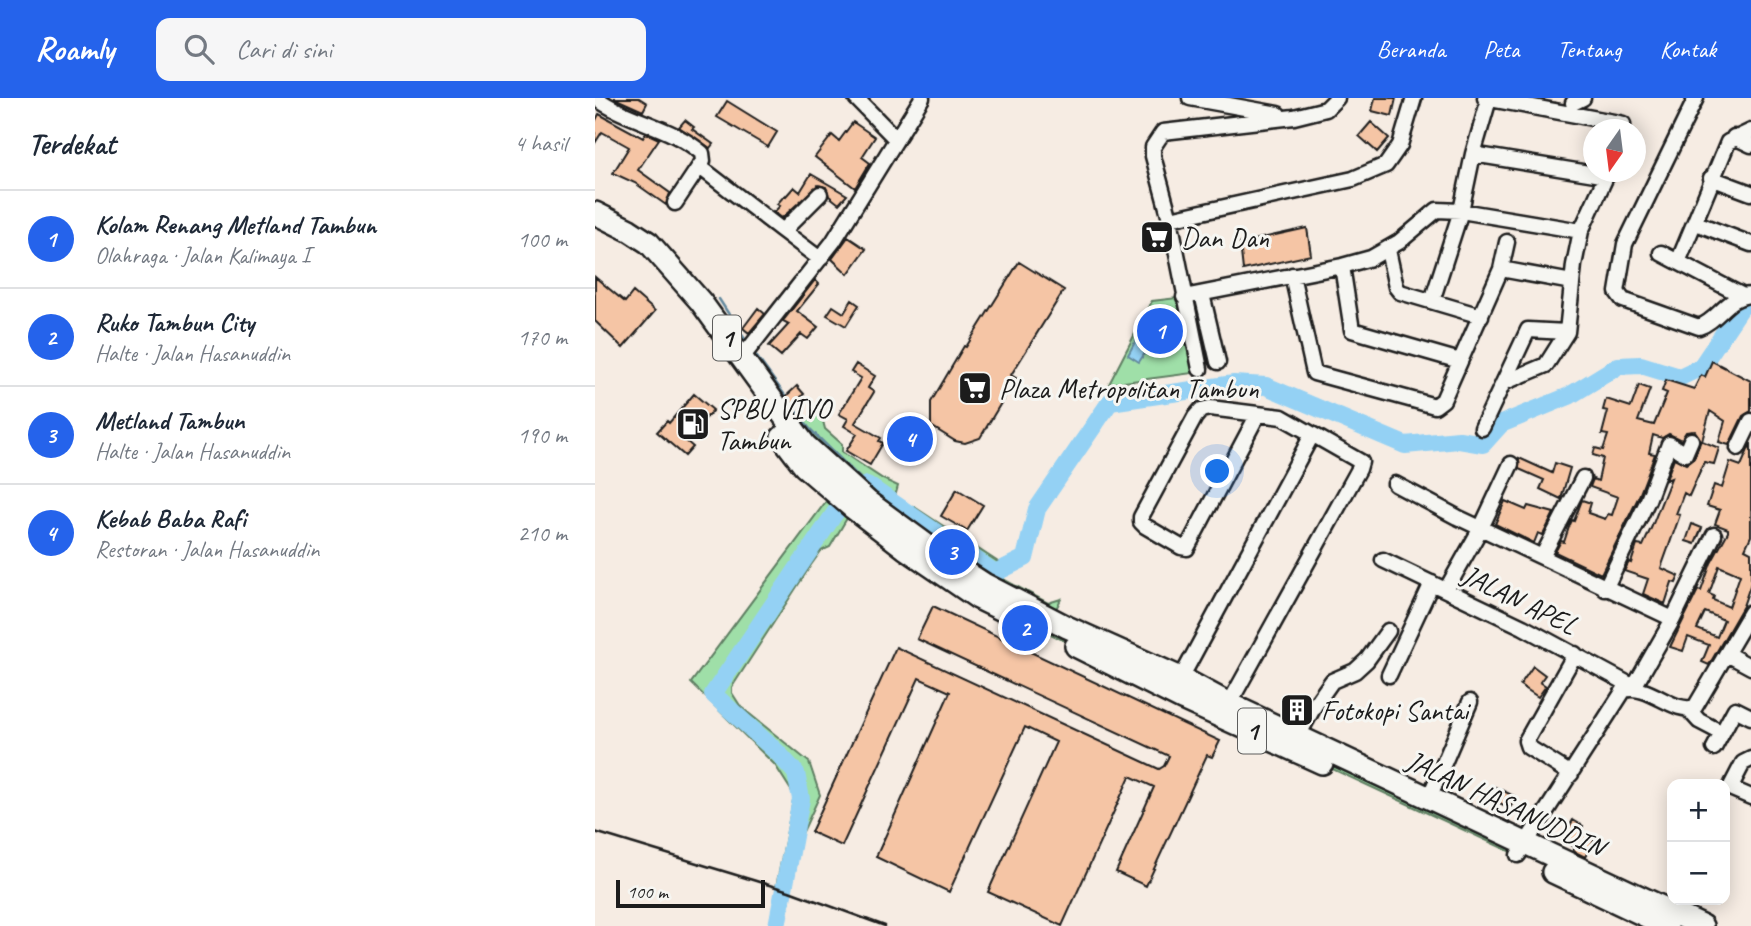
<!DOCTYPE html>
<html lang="id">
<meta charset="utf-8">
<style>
:root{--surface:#fff;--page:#f6f6f7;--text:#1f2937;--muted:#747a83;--line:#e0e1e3;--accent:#2563eb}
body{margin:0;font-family:Caveat,sans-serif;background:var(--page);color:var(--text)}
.controls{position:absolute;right:21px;bottom:21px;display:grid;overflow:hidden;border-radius:14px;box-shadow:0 4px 18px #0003}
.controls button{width:63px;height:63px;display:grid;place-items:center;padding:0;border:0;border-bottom:2px solid var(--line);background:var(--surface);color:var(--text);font:35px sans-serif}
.compass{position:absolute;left:988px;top:21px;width:63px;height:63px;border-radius:50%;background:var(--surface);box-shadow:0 4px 18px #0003;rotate:194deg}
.scale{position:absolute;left:21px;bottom:18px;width:149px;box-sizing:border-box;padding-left:7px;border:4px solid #1c1c1c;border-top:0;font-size:19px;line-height:24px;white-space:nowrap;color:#1c1c1c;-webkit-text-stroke:5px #f6f6f2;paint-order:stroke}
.you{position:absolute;left:623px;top:374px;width:24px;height:24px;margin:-18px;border:5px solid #fff;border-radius:50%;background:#1a73e8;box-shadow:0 0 0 10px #1a73e833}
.badge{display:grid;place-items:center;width:46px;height:46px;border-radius:50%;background:var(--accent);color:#fff;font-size:23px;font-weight:700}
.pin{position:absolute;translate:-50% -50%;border:4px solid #fff;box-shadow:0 2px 7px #0006}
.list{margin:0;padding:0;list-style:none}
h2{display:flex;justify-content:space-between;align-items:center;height:91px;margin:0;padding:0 28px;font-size:30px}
h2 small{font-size:23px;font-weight:400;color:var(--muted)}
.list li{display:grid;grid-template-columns:46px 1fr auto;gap:21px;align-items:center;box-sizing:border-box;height:98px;padding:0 28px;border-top:2px solid var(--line)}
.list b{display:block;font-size:26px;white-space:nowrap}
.list p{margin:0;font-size:23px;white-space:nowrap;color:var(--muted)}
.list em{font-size:23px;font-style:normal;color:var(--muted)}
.icon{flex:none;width:38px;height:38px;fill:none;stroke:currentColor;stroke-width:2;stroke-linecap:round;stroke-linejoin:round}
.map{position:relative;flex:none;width:1156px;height:828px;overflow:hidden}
header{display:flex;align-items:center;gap:42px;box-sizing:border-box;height:98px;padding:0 35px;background:var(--accent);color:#fff}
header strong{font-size:33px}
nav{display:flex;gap:38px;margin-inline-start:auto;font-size:24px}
.search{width:490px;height:63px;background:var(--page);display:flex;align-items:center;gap:18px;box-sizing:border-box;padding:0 24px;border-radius:14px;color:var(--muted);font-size:26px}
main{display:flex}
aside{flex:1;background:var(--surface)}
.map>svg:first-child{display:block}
.green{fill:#9fdfa8;stroke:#5e7e62;stroke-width:2}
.water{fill:#94d1f4;stroke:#64899e;stroke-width:2}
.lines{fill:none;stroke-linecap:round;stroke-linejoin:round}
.stream{stroke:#64899e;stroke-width:2.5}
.river{stroke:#94d1f4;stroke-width:18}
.building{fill:#f5c5a5;stroke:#1c1c1c;stroke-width:2;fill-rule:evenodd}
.minor-casing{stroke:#1c1c1c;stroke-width:19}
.highway-casing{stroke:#1c1c1c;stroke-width:26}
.minor{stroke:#f6f6f2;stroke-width:14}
.highway{stroke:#f6f6f2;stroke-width:21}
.rail{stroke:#1c1c1c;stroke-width:2.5}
.labels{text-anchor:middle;stroke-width:6;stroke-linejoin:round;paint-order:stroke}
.shield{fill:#f6f6f2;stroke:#5d5d5c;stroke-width:2}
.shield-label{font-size:26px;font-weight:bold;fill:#1c1c1c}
.poi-label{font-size:28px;fill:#1c1c1c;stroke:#f6f6f2;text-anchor:start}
.street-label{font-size:28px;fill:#1c1c1c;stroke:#f6f6f2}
</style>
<header>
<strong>Roamly</strong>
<div class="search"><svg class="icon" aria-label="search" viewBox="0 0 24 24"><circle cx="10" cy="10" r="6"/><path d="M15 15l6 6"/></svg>Cari di sini</div>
<nav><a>Beranda</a><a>Peta</a><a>Tentang</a><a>Kontak</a></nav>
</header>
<main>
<aside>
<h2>Terdekat<small>4 hasil</small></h2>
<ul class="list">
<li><span class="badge">1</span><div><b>Kolam Renang Metland Tambun</b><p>Olahraga · Jalan Kalimaya I</p></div><em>100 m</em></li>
<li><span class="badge">2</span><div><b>Ruko Tambun City</b><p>Halte · Jalan Hasanuddin</p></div><em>170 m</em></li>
<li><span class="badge">3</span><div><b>Metland Tambun</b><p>Halte · Jalan Hasanuddin</p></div><em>190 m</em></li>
<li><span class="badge">4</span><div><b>Kebab Baba Rafi</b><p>Restoran · Jalan Hasanuddin</p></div><em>210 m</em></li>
</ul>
</aside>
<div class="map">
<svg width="1156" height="828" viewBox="0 0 1156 828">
<rect width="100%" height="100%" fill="#f6ece3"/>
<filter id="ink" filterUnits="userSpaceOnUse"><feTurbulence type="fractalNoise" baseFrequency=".0143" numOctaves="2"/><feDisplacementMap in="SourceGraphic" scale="14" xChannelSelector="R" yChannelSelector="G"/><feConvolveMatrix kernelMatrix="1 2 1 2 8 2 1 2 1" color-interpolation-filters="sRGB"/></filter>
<g filter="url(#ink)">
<path class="green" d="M582 200 598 275 514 286 557 203Z
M225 311 230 331 247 346V354L288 381 303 388 299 402 289 416 197 332Z
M238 394 258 410 235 449 226 453 216 467 137 589V595L146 609 214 664 225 697 206 738 194 793 181 789 199 697 180 667 96 585Z
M318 408 412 470 408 481 453 505 466 501 456 521 923 752 916 754 589 602 383 500 309 423Z"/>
<path class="water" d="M550 225 564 232 568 237V243L562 250 554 249 544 264 533 257Z"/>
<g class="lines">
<path class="stream" d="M124 201 153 246
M159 255 214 330 272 387"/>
<path class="river" d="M182 828 206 701 201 675 184 656 118 596 240 415 260 391 272 387 400 475 430 460 442 411 515 304 639 286 671 288 810 347 864 342 888 346 906 326 974 298 1023 268 1046 267 1085 279 1106 269 1147 208 1156 205"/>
</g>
<path class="building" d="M19 0H44L52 5 48 13Z
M780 0H801L797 18 777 13Z
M132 3 182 34 173 49 122 19Z
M4 16 48 40 51 35 64 41 43 72 75 95 71 107 40 85 18 75 34 49 7 34 0 45V24Z
M90 22 99 29 97 31 118 46 115 50 84 29Z
M258 24 280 39 267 59 275 65 260 90 220 59 237 37 244 43Z
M776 24 794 40 782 54 764 38Z
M216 76 252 97 244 106 234 98 231 89 223 87 187 120 179 114 185 108 182 106 190 97 191 98 199 89 205 94Z
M712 130 716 157 648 172 645 145Z
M253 139 271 151 253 176 237 161Z
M424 164 469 192 416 277 421 280 385 340 370 345 360 343 336 328V304L369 248 371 249Z
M0 179 30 204 38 194 60 213 28 250 0 223Z
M220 182 224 186 202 213 223 229 213 241 206 236 186 258 174 248 194 226 188 223Z
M257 202 264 207 251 228 232 217 238 208 249 215Z
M163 210 170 216 154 235 148 230Z
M584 214 588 235 578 232 575 216Z
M1117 263 1156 283V313L1148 318 1134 347 1124 344 1130 323 1115 313 1107 343 1124 350 1119 366 1109 364 1094 398 1089 395 1081 416 1085 417 1066 470 1084 478 1081 485 1077 484 1070 506 1048 496 1053 481 1029 473 1034 464 1036 465 1042 447 1048 448 1057 428 1076 380 1071 382 1079 360 1091 366 1099 360 1106 342 1100 333 1091 334 1086 342 1074 336 1067 340 1058 337 1054 355 1060 356 1044 398 1006 476 960 454 966 443 969 444 974 429 977 422 979 423 987 402 996 405 993 415 1010 421 1013 416 1017 417 1023 399 995 389 998 381 1003 383 1008 360 998 357 1000 350 1008 352 1013 337 1007 336 1013 313 1008 312 1011 301 1036 309 1044 287 1055 291 1043 323 1059 327 1072 295 1067 293 1071 282 1099 291 1106 277 1110 279Z
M261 266 280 278 273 290 279 294 260 325 286 340 284 343 288 345 275 367 251 353 262 336 249 328 253 321 244 316 266 280 256 274Z
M202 288 209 296 198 307 191 298Z
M99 296 118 312 91 343 98 349 90 358 62 334 72 323 74 325Z
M1156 345V438L1150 451 1156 454V485L1148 508 1114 567 1107 564 1114 547 1093 539 1088 553 1075 549 1103 492 1106 493 1116 465 1133 434V431L1120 426 1125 412 1112 408 1119 387 1127 390 1135 364 1146 368ZM1124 468 1145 477 1134 509 1118 502 1119 498 1114 496ZM1110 514 1129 522 1122 539 1102 531Z
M924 360 957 375 960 365 975 370 966 401 945 391 949 382 924 371Z
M362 391 388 407 372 433 346 418Z
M910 403 931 412 933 408 959 415 948 437 943 435 939 445 900 426Z
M1097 426 1107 430 1100 446 1091 443Z
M338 508 625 643 617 659 612 657 551 788 521 774 559 689 535 678 467 828 393 794 461 644 430 629 354 794 281 759 355 594 324 580 247 748 216 734 301 549 564 671 569 668 574 658 322 541Z
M938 568 950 577 945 584 951 588 943 599 925 587Z
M699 602 710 606 701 622 693 619Z
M900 689 921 699 915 710 894 700Z
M978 722 988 728 986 733 1000 741 990 759 978 753 980 749 967 742Z"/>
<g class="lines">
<g class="minor-casing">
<path id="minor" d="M1 0C34 24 76 28 107 55L108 63 80 105
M261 0 301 41
M595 0 683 16
M890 0 1024 25 1028 26V32
M1101 0 1030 146 1022 194 1028 202 1104 229C1124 222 1132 198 1156 197
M978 5 988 0
M1139 39 1156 47
M878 56 1012 78
M105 69 188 133 225 96
M1116 80 1156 95
M575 121 758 81 791 67 805 47 819 0
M1101 125 1156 146
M188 133 225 161
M793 152 801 189 805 194 886 218
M1066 155 1148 198
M1083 164 1133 44 1156 33
M747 168 757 232 865 263
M906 171 912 144
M697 177 719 275 840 308 848 302 906 171 977 184
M607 196 623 264
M589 199 747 168 776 160 804 144 842 112 866 113 986 133
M837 203 866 113 878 56 894 1
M146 261 238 144 327 0
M605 271 575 121 558 58V49L568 34 699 19 731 11 742 0
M908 285 951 267 972 234 979 167 986 133 1013 74
M887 330 933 232 972 234
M1143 350 1156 323
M800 386 862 419 1078 521
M947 459 988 380
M788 462 928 529 1039 589 1078 521 1119 437
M1010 491 1053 402 1074 346 1090 356 1096 342
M851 492 886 430 916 366
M1132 556 1156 569
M794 577 837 485
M586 580 717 337
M634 606 764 371 766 364 687 319 615 310 606 312 600 319 546 419V424L550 428 586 449 592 450 663 316
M1094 612 1104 623 1127 635
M703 638 720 607 737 583 760 573 772 562 793 533
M1119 650 1140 611 1156 619
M1156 661 1148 665 1135 690 1156 699
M976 676 933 649 931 643 980 556
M834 700 875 604
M923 757 1029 592C1054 585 1079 617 1100 609L1156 514"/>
</g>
<g class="highway-casing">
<path id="highway" d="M0 115 34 132 54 145 106 204 210 347 273 404 352 462 389 486 472 529 586 580 634 606 1107 828
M187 339 209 368 258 410 310 450 383 500 424 520
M481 548 589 602 727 665
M958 774 1072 828"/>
</g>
<use href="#minor" class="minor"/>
<use href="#highway" class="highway"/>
<path class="rail" d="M0 734 194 793 290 828"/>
</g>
</g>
<defs>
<g id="supermarket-square" transform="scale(1.75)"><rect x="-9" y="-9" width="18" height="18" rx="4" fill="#1c1c1c" stroke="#f6f6f2"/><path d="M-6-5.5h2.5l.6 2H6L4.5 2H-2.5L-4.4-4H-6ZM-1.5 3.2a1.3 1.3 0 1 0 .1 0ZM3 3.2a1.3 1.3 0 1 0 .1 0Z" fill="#fff"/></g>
<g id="fuel-square" transform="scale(1.75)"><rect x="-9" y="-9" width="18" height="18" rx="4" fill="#1c1c1c" stroke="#f6f6f2"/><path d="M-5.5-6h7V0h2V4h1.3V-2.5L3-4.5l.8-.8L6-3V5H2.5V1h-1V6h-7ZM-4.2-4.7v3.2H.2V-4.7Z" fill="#fff"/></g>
<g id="building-square" transform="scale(1.75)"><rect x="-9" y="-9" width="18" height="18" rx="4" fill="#1c1c1c" stroke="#f6f6f2"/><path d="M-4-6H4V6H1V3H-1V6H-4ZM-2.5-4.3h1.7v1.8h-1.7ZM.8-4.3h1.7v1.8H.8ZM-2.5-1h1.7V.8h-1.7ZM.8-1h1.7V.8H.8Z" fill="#fff"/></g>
</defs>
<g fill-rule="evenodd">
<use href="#supermarket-square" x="562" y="139"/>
<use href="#supermarket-square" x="380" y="290"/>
<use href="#fuel-square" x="98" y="326"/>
<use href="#building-square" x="702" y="612"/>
</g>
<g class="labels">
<g class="shield">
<rect x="118" y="217.5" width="28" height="45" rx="5"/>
<rect x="643" y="610.5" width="28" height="45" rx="5"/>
</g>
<g class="shield-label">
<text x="132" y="249">1</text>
<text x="657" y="642">1</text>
</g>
<g class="poi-label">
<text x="586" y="149">Dan Dan</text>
<text x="404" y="300">Plaza Metropolitan Tambun</text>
<text x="122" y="320">SPBU VIVO<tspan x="122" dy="32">Tambun</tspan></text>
<text x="726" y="622">Fotokopi Santai</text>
</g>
<g class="street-label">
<text transform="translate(925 501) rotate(26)" y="10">JALAN APEL</text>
<text transform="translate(911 705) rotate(25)" y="10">JALAN HASANUDDIN</text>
</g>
</g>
</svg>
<div class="controls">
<button>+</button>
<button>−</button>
</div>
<svg class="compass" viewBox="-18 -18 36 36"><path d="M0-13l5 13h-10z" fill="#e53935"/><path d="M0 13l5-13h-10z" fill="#747a83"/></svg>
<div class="scale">100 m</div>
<div class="you"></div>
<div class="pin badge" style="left:565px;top:233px">1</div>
<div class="pin badge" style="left:430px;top:530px">2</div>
<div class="pin badge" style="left:357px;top:454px">3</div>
<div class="pin badge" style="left:315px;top:341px">4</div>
</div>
</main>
